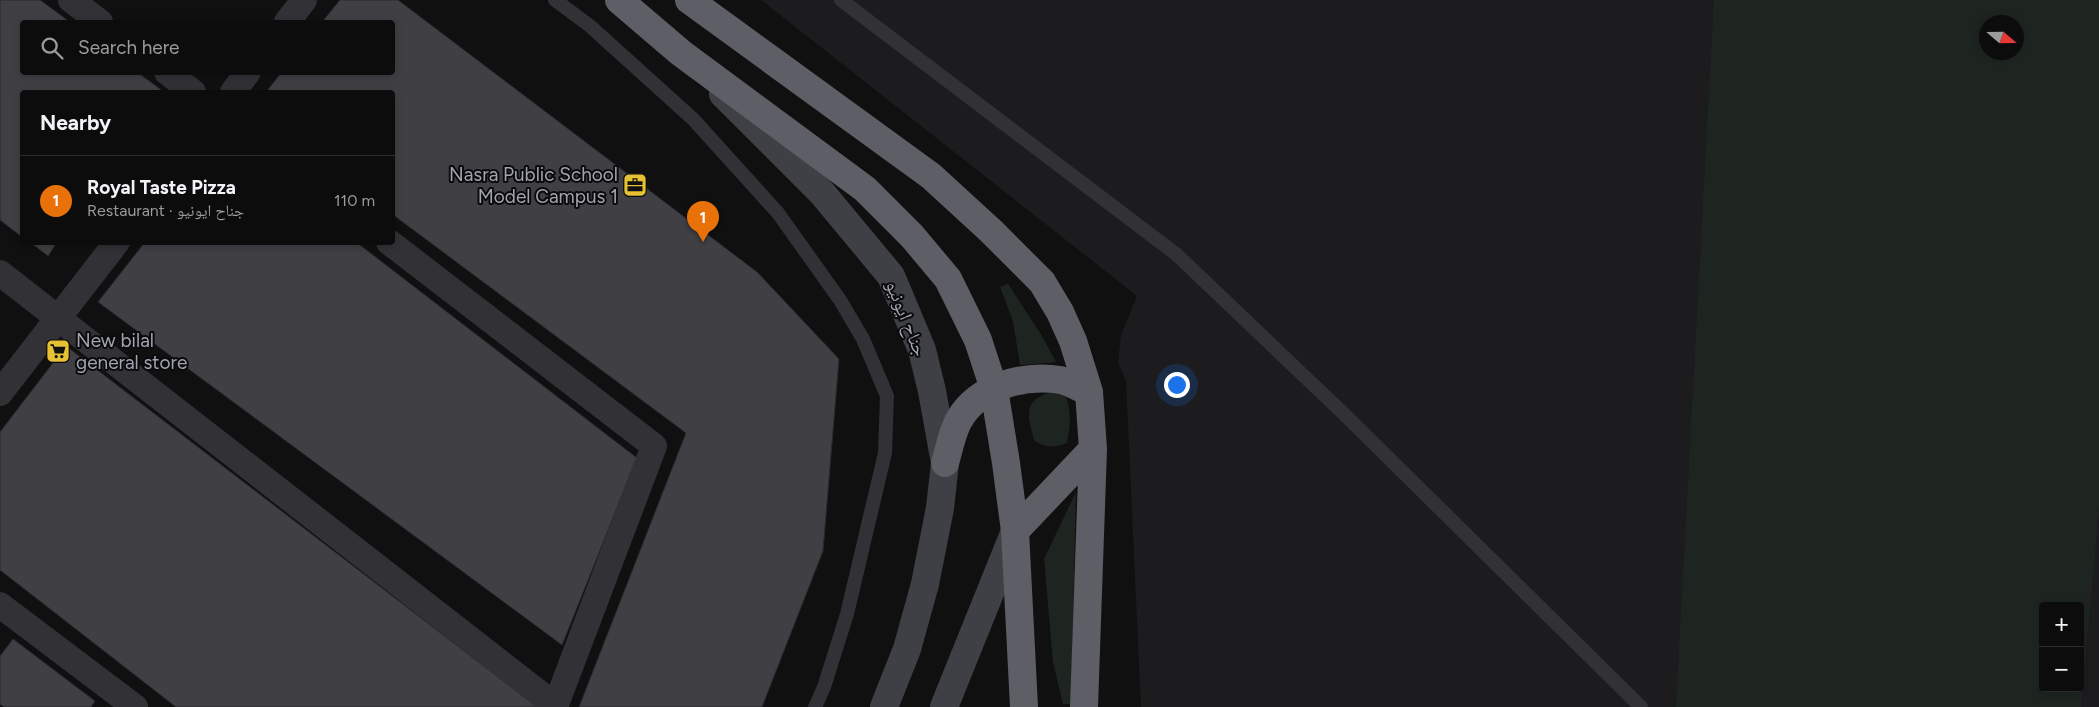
<!DOCTYPE html>
<meta charset="utf-8">
<style>
:root{--surface:#0c0c0d;--page:#1a1a1b;--text:#f1f3f6;--muted:#9a9b9d;--line:#2c2c2e;--accent:#e5c133}
body{margin:0;font-family:Figtree,"Noto Naskh Arabic",sans-serif;background:var(--page);color:var(--text)}
.controls{position:absolute;right:15px;bottom:15px;display:grid;overflow:hidden;border-radius:5px;box-shadow:0 2px 8px #0003}
.controls button{width:45px;height:45px;display:grid;place-items:center;padding:0;border:0;border-bottom:1px solid var(--line);background:var(--surface);color:var(--text);font:25px sans-serif}
.compass{position:absolute;left:1979px;top:15px;width:45px;height:45px;border-radius:50%;background:var(--surface);box-shadow:0 2px 8px #0003;rotate:110deg}
.you{position:absolute;left:1176px;top:384px;width:18px;height:18px;margin:-12px;border:4px solid #fff;border-radius:50%;background:#1a73e8;box-shadow:0 0 0 8px #1a73e833}
.badge{display:grid;place-items:center;width:32px;height:32px;border-radius:50%;background:var(--accent);color:#fff;font-size:16px;font-weight:700}
.pin{position:absolute;translate:-50% -41px;filter:drop-shadow(0 1px 2px #0008)}
.pin::after{content:'';position:absolute;top:26px;width:18px;height:15px;background:inherit;clip-path:polygon(0 0,100% 0,50% 100%)}
.list{margin:0;padding:0;list-style:none}
h2{display:flex;justify-content:space-between;align-items:center;height:65px;margin:0;padding:0 20px;font-size:21px}
h2 small{font-size:16px;font-weight:400;color:var(--muted)}
.list li{display:grid;grid-template-columns:32px 1fr auto;gap:15px;align-items:center;box-sizing:border-box;height:90px;padding:0 20px;border-top:1px solid var(--line)}
.list b{display:block;font-size:19px;white-space:nowrap}
.list p{margin:0;font-size:16px;white-space:nowrap;color:var(--muted)}
.list em{font-size:16px;font-style:normal;color:var(--muted)}
.icon{flex:none;width:28px;height:28px;fill:none;stroke:currentColor;stroke-width:2;stroke-linecap:round;stroke-linejoin:round}
.map{position:relative;flex:none;width:2099px;height:707px;overflow:hidden}
.search{position:absolute;background:var(--surface);box-shadow:0 2px 8px #0003;left:20px;top:20px;width:375px;height:55px;display:flex;align-items:center;gap:12px;box-sizing:border-box;padding:0 18px;border-radius:5px;color:var(--muted);font-size:19px}
.panel{position:absolute;background:var(--surface);box-shadow:0 2px 8px #0003;left:20px;top:90px;width:375px;height:155px;border-radius:5px}
.map>svg:first-child{display:block}
.built{fill:#1c1c1e;fill-rule:evenodd}
.green{fill:#1e2520;fill-rule:evenodd}
.building{fill:#3f3f44;stroke:#2a2a2d}
.lines{fill:none;stroke-linecap:round;stroke-linejoin:round}
.lane{stroke:#313136;stroke-width:14}
.street{stroke:#313136;stroke-width:26}
.secondary{stroke:#3f4045;stroke-width:28}
.highway{stroke:#5d5e66;stroke-width:28}
.labels{text-anchor:middle;stroke-width:4;stroke-linejoin:round;paint-order:stroke}
.poi-label{font-size:19px;fill:#a2a4b1;stroke:#0b0b0c;text-anchor:end}
.street-label{font-size:19px;fill:#a2a4b1;stroke:#0b0b0c}
</style>
<div class="map">
<svg width="2099" height="707" viewBox="0 0 2099 707">
<rect width="100%" height="100%" fill="#101011"/>
<path class="built" d="M761 0H2099V707H1141L1126 381 1118 363 1121 335 1137 296ZM1986 22H2016V52H1986ZM2043 606H2080V688H2043Z"/>
<path class="green" d="M1714 0H2099V508L2081 707H1676ZM2016 22V52H1986V22ZM2043 606H2080V688H2043Z
M1008 284 1042 336 1056 362 1020 365 1013 321 1000 287Z
M1049 393 1057 394 1066 397C1072 413 1070 426 1067 443 1054 448 1045 448 1034 440 1029 419 1021 401 1049 393Z
M1076 492 1071 704H1063L1053 662 1044 559Z"/>
<path class="building" d="M0 0H40L70 22H22V72H137L164 92H22V237L0 220Z
M340 0H398L757 272 839 359 823 551 762 707H579L686 433 392 214V92H266L282 72H392V22H322Z
M30 242H57L48 256Z
M145 242H356L637 458 562 645 98 302Z
M66 346 536 706V707H176L0 570V432Z
M13 639 95 701 91 707H4L0 704V656Z"/>
<g class="lines">
<path class="lane" d="M555 0 590 26 693 119 778 213 840 300 863 339 887 396 885 453 847 614 824 687 815 707
M841 0 1176 254 1345 415 1641 707"/>
<path class="street" d="M71 0 100 22
M287 22 304 0
M167 72 193 92
M233 92 248 72
M389 242 654 446 555 707
M0 273 556 706
M0 393 117 242
M0 605 135 707"/>
<path class="secondary" d="M723 94 822 193 891 276 922 350 932 391 945 463 940 508 925 584 907 649 884 707
M944 707 1015 531"/>
<path class="highway" d="M619 0 681 53 865 189 912 236 948 279 978 340 994 389 1006 463 1015 531 1024 707
M689 0 931 176 991 231 1042 282 1060 312 1073 341 1089 392 1093 449 1084 707
M945 463C949 450 952 432 959 420 978 386 1025 374 1060 380 1070 382 1080 388 1089 392
M1015 531 1093 449"/>
</g>
<defs>
<g id="office-square" transform="scale(1.25)"><rect x="-9" y="-9" width="18" height="18" rx="4" fill="#e5c133" stroke="#0b0b0c"/><path d="M-6-3h4V-5.5h4V-3h4V5H-6ZM-1-4.5V-3h2v-1.5ZM-6 0V1H6V0Z" fill="#111"/></g>
<g id="supermarket-square" transform="scale(1.25)"><rect x="-9" y="-9" width="18" height="18" rx="4" fill="#e5c133" stroke="#0b0b0c"/><path d="M-6-5.5h2.5l.6 2H6L4.5 2H-2.5L-4.4-4H-6ZM-1.5 3.2a1.3 1.3 0 1 0 .1 0ZM3 3.2a1.3 1.3 0 1 0 .1 0Z" fill="#111"/></g>
</defs>
<g fill-rule="evenodd">
<use href="#office-square" x="635" y="185"/>
<use href="#supermarket-square" x="58" y="351"/>
</g>
<g class="labels">
<g class="poi-label">
<text x="618" y="181">Nasra Public School<tspan x="618" dy="22">Model Campus 1</tspan></text>
<text x="76" y="347" text-anchor="start">New bilal<tspan x="76" dy="22">general store</tspan></text>
</g>
<g class="street-label">
<text transform="translate(907 318) rotate(68)" y="7">جناح ایونیو</text>
</g>
</g>
</svg>
<div class="controls">
<button>+</button>
<button>−</button>
</div>
<svg class="compass" viewBox="-18 -18 36 36"><path d="M0-13l5 13h-10z" fill="#e53935"/><path d="M0 13l5-13h-10z" fill="#9a9b9d"/></svg>
<div class="you"></div>
<div class="pin badge" style="left:703px;top:242px;background:#e8710a">1</div>
<div class="search"><svg class="icon" aria-label="search" viewBox="0 0 24 24"><circle cx="10" cy="10" r="6"/><path d="M15 15l6 6"/></svg>Search here</div>
<section class="panel">
<h2>Nearby<small></small></h2>
<ul class="list">
<li><span class="badge" style="background:#e8710a">1</span><div><b>Royal Taste Pizza</b><p>Restaurant · جناح ایونیو</p></div><em>110 m</em></li>
</ul>
</section>
</div>
